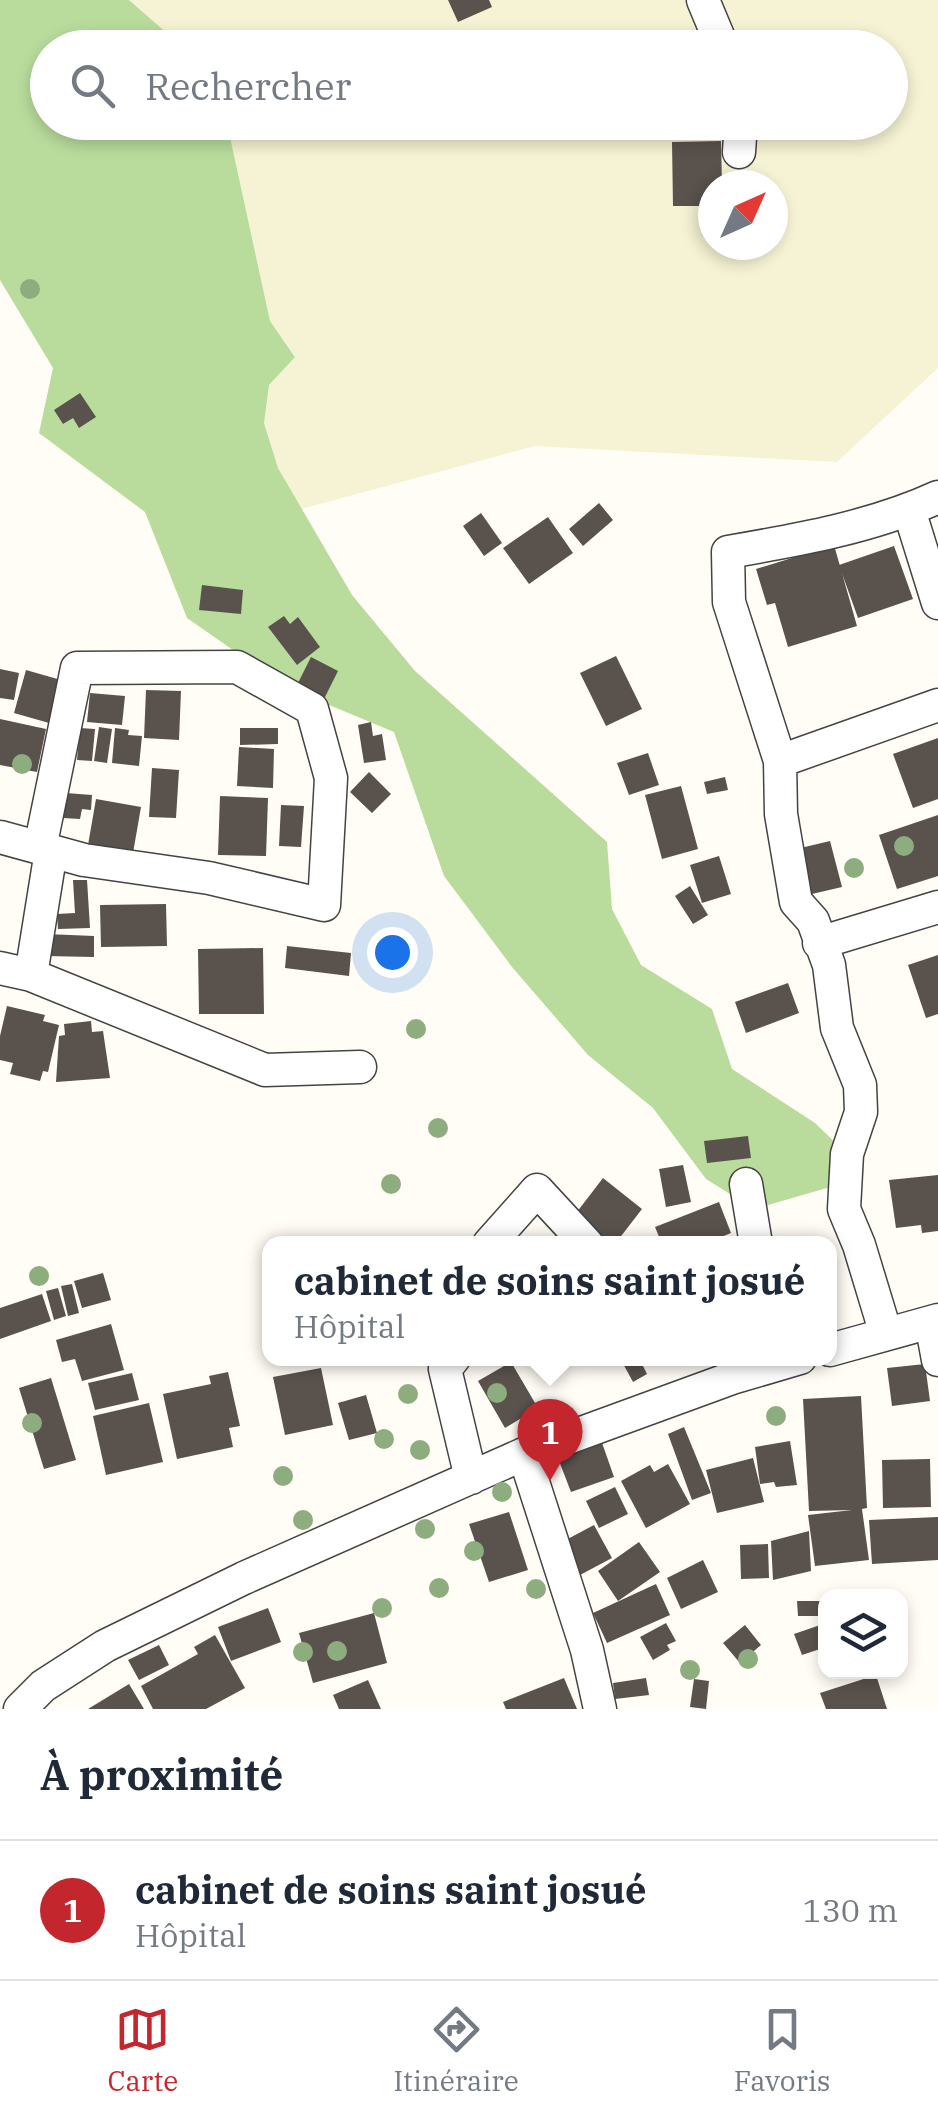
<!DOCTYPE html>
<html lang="fr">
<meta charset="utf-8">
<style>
:root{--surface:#fff;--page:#f2f2f3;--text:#1f2937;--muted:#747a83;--line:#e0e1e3;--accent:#c4262e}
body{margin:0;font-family:"IBM Plex Serif",serif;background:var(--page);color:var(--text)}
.controls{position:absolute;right:30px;bottom:30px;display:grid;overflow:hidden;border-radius:20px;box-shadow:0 5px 15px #0003}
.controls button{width:90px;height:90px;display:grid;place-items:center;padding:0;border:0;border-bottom:2px solid var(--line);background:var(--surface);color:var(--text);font:50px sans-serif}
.compass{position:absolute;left:698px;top:170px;width:90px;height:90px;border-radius:50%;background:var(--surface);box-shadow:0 5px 15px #0003;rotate:45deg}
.you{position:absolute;left:392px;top:952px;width:35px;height:35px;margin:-25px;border:8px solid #fff;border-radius:50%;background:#1a73e8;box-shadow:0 0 0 15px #1a73e833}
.badge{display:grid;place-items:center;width:65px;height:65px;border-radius:50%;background:var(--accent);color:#fff;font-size:32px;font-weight:700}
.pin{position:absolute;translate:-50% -82px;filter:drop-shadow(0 2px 5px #0008)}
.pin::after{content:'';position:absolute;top:52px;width:35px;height:30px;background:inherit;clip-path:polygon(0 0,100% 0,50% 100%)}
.popup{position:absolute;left:262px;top:1236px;width:575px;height:130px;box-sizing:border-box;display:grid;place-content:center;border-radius:20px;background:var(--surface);filter:drop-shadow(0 2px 8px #0005);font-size:32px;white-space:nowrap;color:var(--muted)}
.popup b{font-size:38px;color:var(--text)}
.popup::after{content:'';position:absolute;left:50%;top:100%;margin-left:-20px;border:20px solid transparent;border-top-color:var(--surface)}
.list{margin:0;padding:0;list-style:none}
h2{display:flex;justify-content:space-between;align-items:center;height:130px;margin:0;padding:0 40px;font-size:42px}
h2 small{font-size:32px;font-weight:400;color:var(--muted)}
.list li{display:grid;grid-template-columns:65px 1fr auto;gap:30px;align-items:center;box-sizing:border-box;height:140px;padding:0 40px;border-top:2px solid var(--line)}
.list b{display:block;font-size:38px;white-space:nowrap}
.list p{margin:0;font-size:32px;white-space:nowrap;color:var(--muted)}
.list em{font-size:32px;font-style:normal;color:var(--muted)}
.icon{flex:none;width:55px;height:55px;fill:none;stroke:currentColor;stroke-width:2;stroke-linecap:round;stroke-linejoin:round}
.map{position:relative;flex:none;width:938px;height:1709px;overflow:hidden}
.search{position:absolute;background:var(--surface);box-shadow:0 5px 15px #0003;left:30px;right:30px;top:30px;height:110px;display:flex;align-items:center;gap:25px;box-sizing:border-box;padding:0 35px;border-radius:55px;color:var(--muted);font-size:38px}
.sheet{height:270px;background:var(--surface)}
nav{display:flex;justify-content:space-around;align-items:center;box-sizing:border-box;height:140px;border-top:2px solid var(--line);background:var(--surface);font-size:28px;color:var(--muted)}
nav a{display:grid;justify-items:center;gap:5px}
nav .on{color:var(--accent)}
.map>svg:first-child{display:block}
.farmland{fill:#f6f3d4;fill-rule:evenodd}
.forest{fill:#b9dc9c}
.building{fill:#5a524d}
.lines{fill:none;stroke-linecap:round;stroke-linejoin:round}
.minor-casing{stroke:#444;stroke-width:35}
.minor{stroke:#fff;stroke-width:32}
.tree{fill:#8dad7f}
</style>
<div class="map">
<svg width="938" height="1709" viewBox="0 0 938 1709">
<rect width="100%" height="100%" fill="#fffdf5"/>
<path class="farmland" d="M129 0H938V368L837 462 535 446 301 509 278 468 264 423 269 385 295 356 270 321 227 123 890 122V48L183 47ZM713 185H773V245H713Z"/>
<path class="forest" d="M0 0H129L183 47 48 48V122L227 123 270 321 295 357 269 385 264 423 278 468 352 595 415 671 607 842 612 909 641 965 712 1009 732 1069 815 1123 847 1154 844 1183 754 1209 706 1179 653 1108 588 1055 512 967 444 876 394 732 286 687 187 618 145 512 39 433 53 368 0 280Z"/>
<path class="building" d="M448 0H489L492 7 458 22Z
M721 141 722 185H713V206H673L672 142Z
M80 393 96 417 79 428 73 418 63 424 54 410Z
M599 503 613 520 583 546 569 529Z
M481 513 502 543 484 556 463 526Z
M548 517 573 553 529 584 503 548Z
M834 545 857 626 788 647 775 603 767 605 756 569Z
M894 546 913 599 858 618 839 565Z
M202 585 243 590 241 614 199 610Z
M284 616 290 624 298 617 320 647 297 665 268 627Z
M616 656 642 709 606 726 580 673Z
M311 657 338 671 323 701 296 687Z
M0 669 19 673 14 700 0 698Z
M26 670 61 680 49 723 14 713Z
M146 690 181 691 179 740 144 738Z
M90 693 125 696 122 725 87 722Z
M0 719 46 729 37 772 0 765Z
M371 722 373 736 382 734 386 760 364 763 358 725Z
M99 727 112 729 107 763 94 761Z
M80 728 95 729 92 761 77 760Z
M115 728 129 730 128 735 142 736 139 766 112 763Z
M240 728H278V744L240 745Z
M938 738V799L913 808 893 754Z
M239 747 274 749 273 788 237 786Z
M648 753 659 785 629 795 617 763Z
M152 768 179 770 176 818 149 817Z
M369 772 391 794 372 813 350 792Z
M725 777 728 790 707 794 704 782Z
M681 786 698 849 662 859 645 795Z
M66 793 92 795 91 810 82 809 80 819 63 818Z
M220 796 268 798 266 856 218 855Z
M96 799 141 807 133 853 88 845Z
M281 805 304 806 301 847 279 846Z
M938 815V876L897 889 879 835Z
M830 841 842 887 799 897 788 851Z
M719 856 731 894 702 903 690 865Z
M73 880H87L90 928 58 929 57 914 75 913Z
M690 886 708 915 693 924 675 896Z
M166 904 167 946 101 947 100 905Z
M46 934 94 936V957L45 956Z
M287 946 351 953 349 976 285 968Z
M263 948 264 1014H199L198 949Z
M938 955V1014L926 1018 908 965Z
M788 983 799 1013 746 1033 735 1002Z
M7 1006 45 1015 43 1021 59 1025 48 1072 43 1071 40 1081 10 1074 13 1063 0 1060V1036Z
M91 1021 92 1032 103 1031 110 1078 56 1082 59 1036 65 1035 64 1024Z
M748 1136 751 1158 707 1163 704 1141Z
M683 1165 691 1202 666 1207 659 1169Z
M938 1175V1231L922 1233 921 1225 896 1228 889 1180Z
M603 1178 642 1209 615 1244H599L570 1221Z
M719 1202 731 1233 704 1244H662L655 1227Z
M103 1273 111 1300 82 1308 74 1281Z
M72 1284 79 1313 68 1316 61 1286Z
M58 1288 66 1316 54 1320 46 1291Z
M42 1294 51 1321 0 1339V1308Z
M111 1324 124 1370 82 1381 75 1359 62 1362 56 1340Z
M620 1358H639L647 1374 633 1382Z
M511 1362 538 1408 505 1428 478 1381Z
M925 1364 930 1401 892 1406 887 1368Z
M321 1368 333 1425 285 1435 273 1377Z
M228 1372 240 1426 229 1428 233 1447 177 1459 163 1394 211 1384 209 1376Z
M132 1373 139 1400 95 1410 88 1383Z
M51 1378 76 1460 44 1469 19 1388Z
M366 1395 377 1433 349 1440 338 1403Z
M861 1396 867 1508 862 1509 869 1560 815 1566 808 1515 852 1510 809 1511 803 1399Z
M149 1403 163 1462 106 1475 93 1416Z
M684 1427 711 1493 692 1500 668 1434Z
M600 1437 614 1477 571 1492 556 1453Z
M790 1441 797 1485 776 1487 774 1482 760 1484 755 1447Z
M753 1458 764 1502 717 1513 706 1470Z
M930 1459 931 1507 883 1508 882 1460Z
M668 1464 690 1504 646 1528 621 1481 650 1465 654 1472Z
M615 1487 628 1514 599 1528 586 1501Z
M509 1512 528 1570 489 1582 469 1524Z
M938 1517V1560L872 1564 869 1520Z
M594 1525 612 1558 580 1575 562 1542Z
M809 1531 811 1571 773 1580 771 1541Z
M639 1542 660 1572 618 1601 598 1571Z
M768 1544 769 1578 741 1579 740 1545Z
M703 1560 718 1592 681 1609 667 1578Z
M656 1584 670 1615 607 1643 593 1613Z
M797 1601H826V1616H798Z
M268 1608 281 1642 231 1661 218 1627Z
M374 1613 387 1663 313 1683 299 1633Z
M666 1623 676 1641 667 1645 670 1650 653 1660 640 1637Z
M826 1623V1647L802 1655 794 1634Z
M745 1625 761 1645 740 1663 723 1643Z
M215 1635 245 1688 206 1709H153L141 1686 198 1654 194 1647Z
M159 1645 169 1665 139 1680 128 1660Z
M876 1675 887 1709H826L820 1693Z
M564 1678 577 1709H506L503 1702Z
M646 1678 649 1695 615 1699 613 1683Z
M694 1679 709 1681 706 1709 690 1707Z
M368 1680 381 1709H339L333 1695Z
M129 1684 144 1709H88Z"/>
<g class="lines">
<g class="minor-casing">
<path id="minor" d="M703 0 723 48
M739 152 741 122
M909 510 938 603
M780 761 938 705
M0 837 84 860 209 878 324 905 331 778 312 709 237 667 77 668 40 848
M819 943 938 907
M0 968 31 975 265 1070 360 1067
M31 975 51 851
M746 1184 756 1244
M489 1244 537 1190 587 1244
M931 1322 938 1360
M886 1334 859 1245 844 1209 847 1154 861 1112 860 1085 837 1028 829 965 813 921 796 902 781 814 780 761 729 602 728 552C798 540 873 527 938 497
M830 1350 938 1320
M454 1358 445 1369 471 1478
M524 1454 587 1650 600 1709
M20 1709 43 1686 105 1646 244 1578 524 1454 732 1378 800 1358"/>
</g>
<use href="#minor" class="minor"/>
</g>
<g class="tree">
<circle cx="30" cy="289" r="10"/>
<circle cx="22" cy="764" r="10"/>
<circle cx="904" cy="846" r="10"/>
<circle cx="854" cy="868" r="10"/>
<circle cx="416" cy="1029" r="10"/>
<circle cx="438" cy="1128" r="10"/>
<circle cx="391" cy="1184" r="10"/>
<circle cx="39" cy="1276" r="10"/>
<circle cx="497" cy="1393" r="10"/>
<circle cx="408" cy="1394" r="10"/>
<circle cx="776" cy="1416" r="10"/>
<circle cx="32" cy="1423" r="10"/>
<circle cx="384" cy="1439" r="10"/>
<circle cx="420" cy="1450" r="10"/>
<circle cx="283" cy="1476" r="10"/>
<circle cx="502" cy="1492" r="10"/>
<circle cx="303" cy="1520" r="10"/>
<circle cx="425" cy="1529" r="10"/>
<circle cx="474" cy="1551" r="10"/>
<circle cx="439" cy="1588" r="10"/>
<circle cx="536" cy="1589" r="10"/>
<circle cx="382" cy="1608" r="10"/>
<circle cx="337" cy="1651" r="10"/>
<circle cx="303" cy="1652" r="10"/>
<circle cx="748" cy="1659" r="10"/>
<circle cx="690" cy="1670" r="10"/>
</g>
</svg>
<div class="controls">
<button><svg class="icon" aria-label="layers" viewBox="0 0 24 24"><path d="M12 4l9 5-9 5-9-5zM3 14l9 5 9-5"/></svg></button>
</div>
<svg class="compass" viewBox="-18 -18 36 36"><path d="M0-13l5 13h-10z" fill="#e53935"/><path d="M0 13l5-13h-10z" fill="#747a83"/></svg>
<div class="you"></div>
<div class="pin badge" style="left:550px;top:1481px">1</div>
<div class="popup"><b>cabinet de soins saint josué</b>Hôpital</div>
<div class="search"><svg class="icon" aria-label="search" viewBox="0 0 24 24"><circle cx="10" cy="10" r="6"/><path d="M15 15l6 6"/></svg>Rechercher</div>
</div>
<section class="sheet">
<h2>À proximité<small></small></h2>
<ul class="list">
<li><span class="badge">1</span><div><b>cabinet de soins saint josué</b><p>Hôpital</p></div><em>130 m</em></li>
</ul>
</section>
<nav>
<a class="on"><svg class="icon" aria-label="map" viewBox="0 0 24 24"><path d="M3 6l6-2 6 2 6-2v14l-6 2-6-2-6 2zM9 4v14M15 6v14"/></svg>Carte</a>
<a><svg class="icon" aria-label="directions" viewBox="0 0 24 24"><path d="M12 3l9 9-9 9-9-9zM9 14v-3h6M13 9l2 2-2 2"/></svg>Itinéraire</a>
<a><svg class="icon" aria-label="saved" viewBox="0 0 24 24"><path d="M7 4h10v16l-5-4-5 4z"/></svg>Favoris</a>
</nav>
